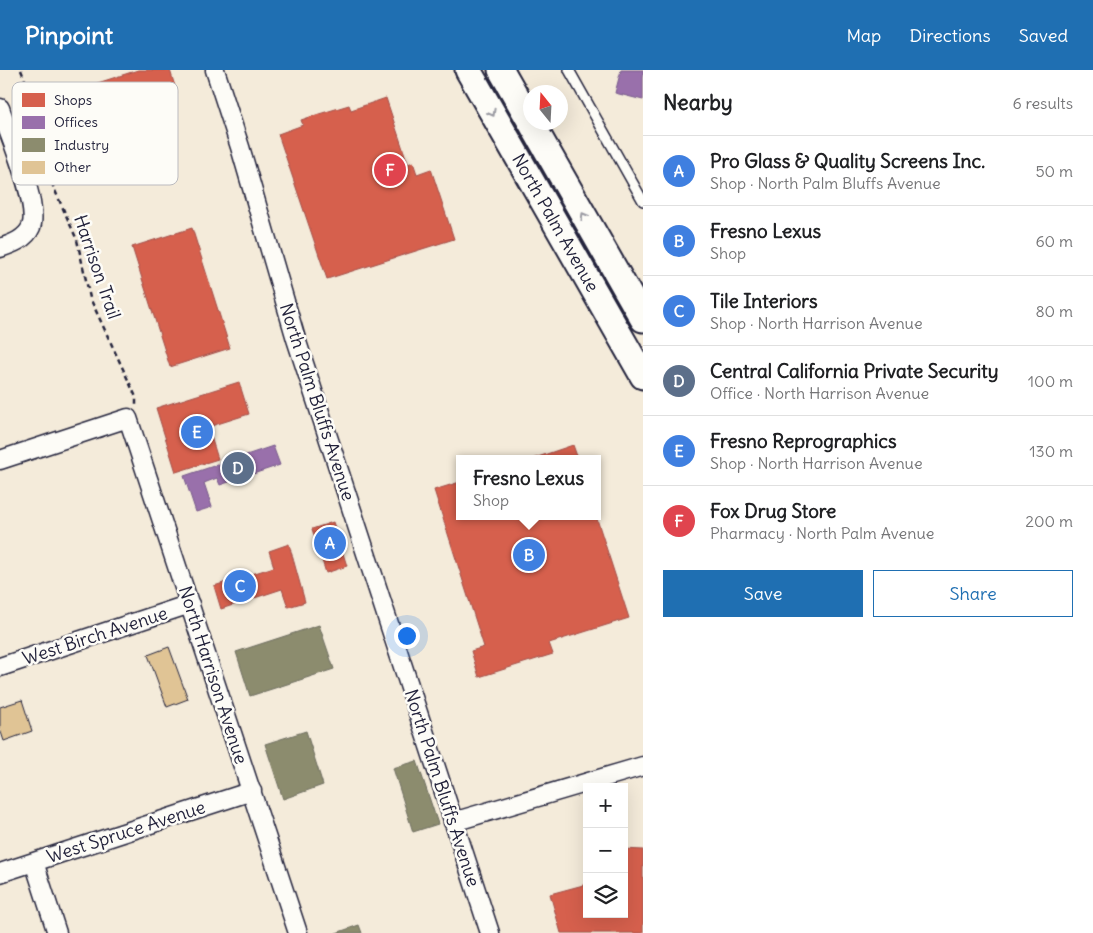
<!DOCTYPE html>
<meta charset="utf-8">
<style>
:root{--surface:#fff;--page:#f6f6f6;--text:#202124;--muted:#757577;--line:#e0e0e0;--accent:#1f6fb2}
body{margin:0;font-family:Delius,sans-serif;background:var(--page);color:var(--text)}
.controls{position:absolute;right:15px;bottom:15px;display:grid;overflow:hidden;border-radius:0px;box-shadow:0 5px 20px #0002}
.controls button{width:45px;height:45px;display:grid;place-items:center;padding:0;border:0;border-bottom:1px solid var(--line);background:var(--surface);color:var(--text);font:25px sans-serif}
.compass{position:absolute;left:523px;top:15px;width:45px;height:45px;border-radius:50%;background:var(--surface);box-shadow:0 5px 20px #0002;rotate:342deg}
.you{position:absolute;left:406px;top:565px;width:18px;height:18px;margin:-12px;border:4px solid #fff;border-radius:50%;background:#1a73e8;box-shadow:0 0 0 8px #1a73e833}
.badge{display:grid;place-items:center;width:32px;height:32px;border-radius:50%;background:var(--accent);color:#fff;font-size:16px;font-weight:700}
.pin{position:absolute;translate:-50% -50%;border:2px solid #fff;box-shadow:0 1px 5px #0006}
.popup{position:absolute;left:456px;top:385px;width:145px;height:65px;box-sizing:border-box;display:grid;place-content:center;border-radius:0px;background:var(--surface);filter:drop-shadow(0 1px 4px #0005);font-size:16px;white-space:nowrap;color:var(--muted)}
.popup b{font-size:19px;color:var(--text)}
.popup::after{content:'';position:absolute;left:50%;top:100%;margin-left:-10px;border:10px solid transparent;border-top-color:var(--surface)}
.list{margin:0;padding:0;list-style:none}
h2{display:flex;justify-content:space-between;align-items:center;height:65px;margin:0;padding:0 20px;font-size:21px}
h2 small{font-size:16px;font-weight:400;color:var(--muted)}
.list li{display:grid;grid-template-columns:32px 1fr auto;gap:15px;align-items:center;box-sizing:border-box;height:70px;padding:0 20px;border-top:1px solid var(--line)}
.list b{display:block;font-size:19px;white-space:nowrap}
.list p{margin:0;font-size:16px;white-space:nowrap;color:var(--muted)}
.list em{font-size:16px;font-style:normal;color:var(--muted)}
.actions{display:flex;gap:10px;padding:15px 20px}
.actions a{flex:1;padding:11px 0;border:1px solid var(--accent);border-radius:0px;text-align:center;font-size:18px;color:var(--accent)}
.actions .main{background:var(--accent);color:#fff}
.icon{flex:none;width:28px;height:28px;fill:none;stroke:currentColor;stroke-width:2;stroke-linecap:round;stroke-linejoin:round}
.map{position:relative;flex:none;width:643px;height:863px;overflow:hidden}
header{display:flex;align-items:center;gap:30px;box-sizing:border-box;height:70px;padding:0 25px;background:var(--accent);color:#fff}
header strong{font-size:24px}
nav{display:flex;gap:28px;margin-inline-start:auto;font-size:18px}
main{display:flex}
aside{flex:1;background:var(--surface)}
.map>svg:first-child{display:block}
.shops{fill:#d6604d;stroke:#a04d48}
.offices{fill:#9970ab;stroke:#755989}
.industry{fill:#8c8c6e;stroke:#6c6c5f}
.building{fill:#e0c495;stroke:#22223b}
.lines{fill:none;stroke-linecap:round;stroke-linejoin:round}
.lane-casing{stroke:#22223b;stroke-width:12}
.street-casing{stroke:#22223b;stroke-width:21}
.secondary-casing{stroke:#22223b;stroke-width:29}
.path{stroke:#22223b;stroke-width:2.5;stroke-dasharray:5 4;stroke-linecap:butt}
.lane{stroke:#fdfcf7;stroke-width:9}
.street{stroke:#fdfcf7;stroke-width:18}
.secondary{stroke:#fdfcf7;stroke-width:25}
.oneway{stroke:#9a9aa2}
.labels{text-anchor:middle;stroke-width:5;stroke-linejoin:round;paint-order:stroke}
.street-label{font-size:18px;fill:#22223b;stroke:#fdfcf7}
.key{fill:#fdfcf7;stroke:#bbbbbf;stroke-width:1}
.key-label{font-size:14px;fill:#22223b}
</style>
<header>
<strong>Pinpoint</strong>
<nav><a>Map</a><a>Directions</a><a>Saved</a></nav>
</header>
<main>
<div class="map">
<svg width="643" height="863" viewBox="0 0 643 863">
<rect width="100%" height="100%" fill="#f4ebda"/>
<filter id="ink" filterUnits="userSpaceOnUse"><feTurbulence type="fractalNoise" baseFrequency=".02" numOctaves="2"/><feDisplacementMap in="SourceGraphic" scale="10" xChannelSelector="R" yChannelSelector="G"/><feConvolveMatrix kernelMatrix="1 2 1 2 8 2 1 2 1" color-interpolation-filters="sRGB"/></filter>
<g filter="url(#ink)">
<path class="shops" d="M138 0H170L177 23 89 52 79 19Z
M386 28 408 94 413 92 417 104 431 99 454 169 327 209 278 64 303 55 301 50 319 44 349 35 351 40Z
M192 158 230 278 170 297 132 177Z
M239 312 249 344 208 357 218 389 176 402 156 338Z
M573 375 578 389H532Z
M460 412V446H596L629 548 549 573 553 584 479 607 471 581 484 577 434 420Z
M333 452 347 496 326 503 312 459Z
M289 474 305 532 288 537 282 519 221 539 214 516 274 497 269 481Z
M624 779 643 780V863H561L550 824 587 814V844H624Z"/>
<path class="offices" d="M621 0H643V30L615 23Z
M273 376 280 395 220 415 217 408 204 413 212 437 196 442 184 406Z"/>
<path class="industry" d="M319 555 334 599 250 626 236 582Z
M306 661 323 715 283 729 265 674Z
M417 691 438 754 413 762 393 698Z
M359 855 362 863H336Z"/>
<path class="building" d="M169 577 188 629 167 637 148 585Z
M22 630 32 661 4 671 0 659V637Z"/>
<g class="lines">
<g class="lane-casing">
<path id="lane" d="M569 0 643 131"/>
</g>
<g class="street-casing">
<path id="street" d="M215 0 240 77 296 269 490 863
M0 38C8 62 40 135 31 157 26 169 12 174 0 178
M0 390 128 348 298 863
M0 597 190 534
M453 752 643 696
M34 792 57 863
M0 803 252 721"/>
</g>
<g class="secondary-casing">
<g id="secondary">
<path id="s1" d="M468 0 643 306"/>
<path d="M501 0 643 249"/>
</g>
</g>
<path class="path" d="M21 0 29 20 49 107 77 170 90 228 136 327V335"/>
<use href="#lane" class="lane"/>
<use href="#street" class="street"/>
<use href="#secondary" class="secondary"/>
</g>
<defs><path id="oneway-chevron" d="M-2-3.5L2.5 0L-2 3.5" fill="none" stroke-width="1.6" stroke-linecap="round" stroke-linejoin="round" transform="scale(1.25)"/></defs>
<g class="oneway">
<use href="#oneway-chevron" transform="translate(492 43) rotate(61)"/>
<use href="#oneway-chevron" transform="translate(584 146) rotate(-120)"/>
</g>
</g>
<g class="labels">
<g class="street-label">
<text dy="6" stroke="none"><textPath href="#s1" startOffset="176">North Palm Avenue</textPath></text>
<text transform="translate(97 197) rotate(71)" y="6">Harrison Trail</text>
<text transform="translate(317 332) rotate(72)" y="6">North Palm Bluffs Avenue</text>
<text transform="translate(95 566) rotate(-18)" y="6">West Birch Avenue</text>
<text transform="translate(213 605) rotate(72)" y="6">North Harrison Avenue</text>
<text transform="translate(442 718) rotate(72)" y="6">North Palm Bluffs Avenue</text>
<text transform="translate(126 762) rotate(-18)" y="6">West Spruce Avenue</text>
</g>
</g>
<rect x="12" y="12" width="166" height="103" rx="8" class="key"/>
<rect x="22" y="23" width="23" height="14" fill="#d6604d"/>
<rect x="22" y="46" width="23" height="13" fill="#9970ab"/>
<rect x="22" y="68" width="23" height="14" fill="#8c8c6e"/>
<rect x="22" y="91" width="23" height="13" fill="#e0c495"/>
<g class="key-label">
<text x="54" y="35">Shops</text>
<text x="54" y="57">Offices</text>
<text x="54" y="80">Industry</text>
<text x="54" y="102">Other</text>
</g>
</svg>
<div class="controls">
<button>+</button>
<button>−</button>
<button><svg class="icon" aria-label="layers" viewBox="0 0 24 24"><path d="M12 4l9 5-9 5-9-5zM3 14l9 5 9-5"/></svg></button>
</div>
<svg class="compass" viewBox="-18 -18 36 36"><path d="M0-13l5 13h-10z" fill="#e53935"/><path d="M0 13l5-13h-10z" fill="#757577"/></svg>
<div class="you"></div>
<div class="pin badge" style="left:330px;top:473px;background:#3f7fe0">A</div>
<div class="pin badge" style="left:529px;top:485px;background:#3f7fe0">B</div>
<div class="popup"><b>Fresno Lexus</b>Shop</div>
<div class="pin badge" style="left:240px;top:516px;background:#3f7fe0">C</div>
<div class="pin badge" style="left:238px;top:398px;background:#5c6f8a">D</div>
<div class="pin badge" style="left:197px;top:362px;background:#3f7fe0">E</div>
<div class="pin badge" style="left:390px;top:100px;background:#e0444e">F</div>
</div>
<aside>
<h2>Nearby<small>6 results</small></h2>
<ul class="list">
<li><span class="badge" style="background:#3f7fe0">A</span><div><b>Pro Glass &amp; Quality Screens Inc.</b><p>Shop · North Palm Bluffs Avenue</p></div><em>50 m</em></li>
<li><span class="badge" style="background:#3f7fe0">B</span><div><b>Fresno Lexus</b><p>Shop</p></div><em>60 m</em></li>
<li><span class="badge" style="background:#3f7fe0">C</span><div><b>Tile Interiors</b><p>Shop · North Harrison Avenue</p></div><em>80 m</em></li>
<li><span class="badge" style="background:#5c6f8a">D</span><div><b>Central California Private Security</b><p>Office · North Harrison Avenue</p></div><em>100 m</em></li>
<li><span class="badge" style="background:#3f7fe0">E</span><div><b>Fresno Reprographics</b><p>Shop · North Harrison Avenue</p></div><em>130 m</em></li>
<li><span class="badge" style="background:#e0444e">F</span><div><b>Fox Drug Store</b><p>Pharmacy · North Palm Avenue</p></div><em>200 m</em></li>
</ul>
<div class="actions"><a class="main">Save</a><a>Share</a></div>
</aside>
</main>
